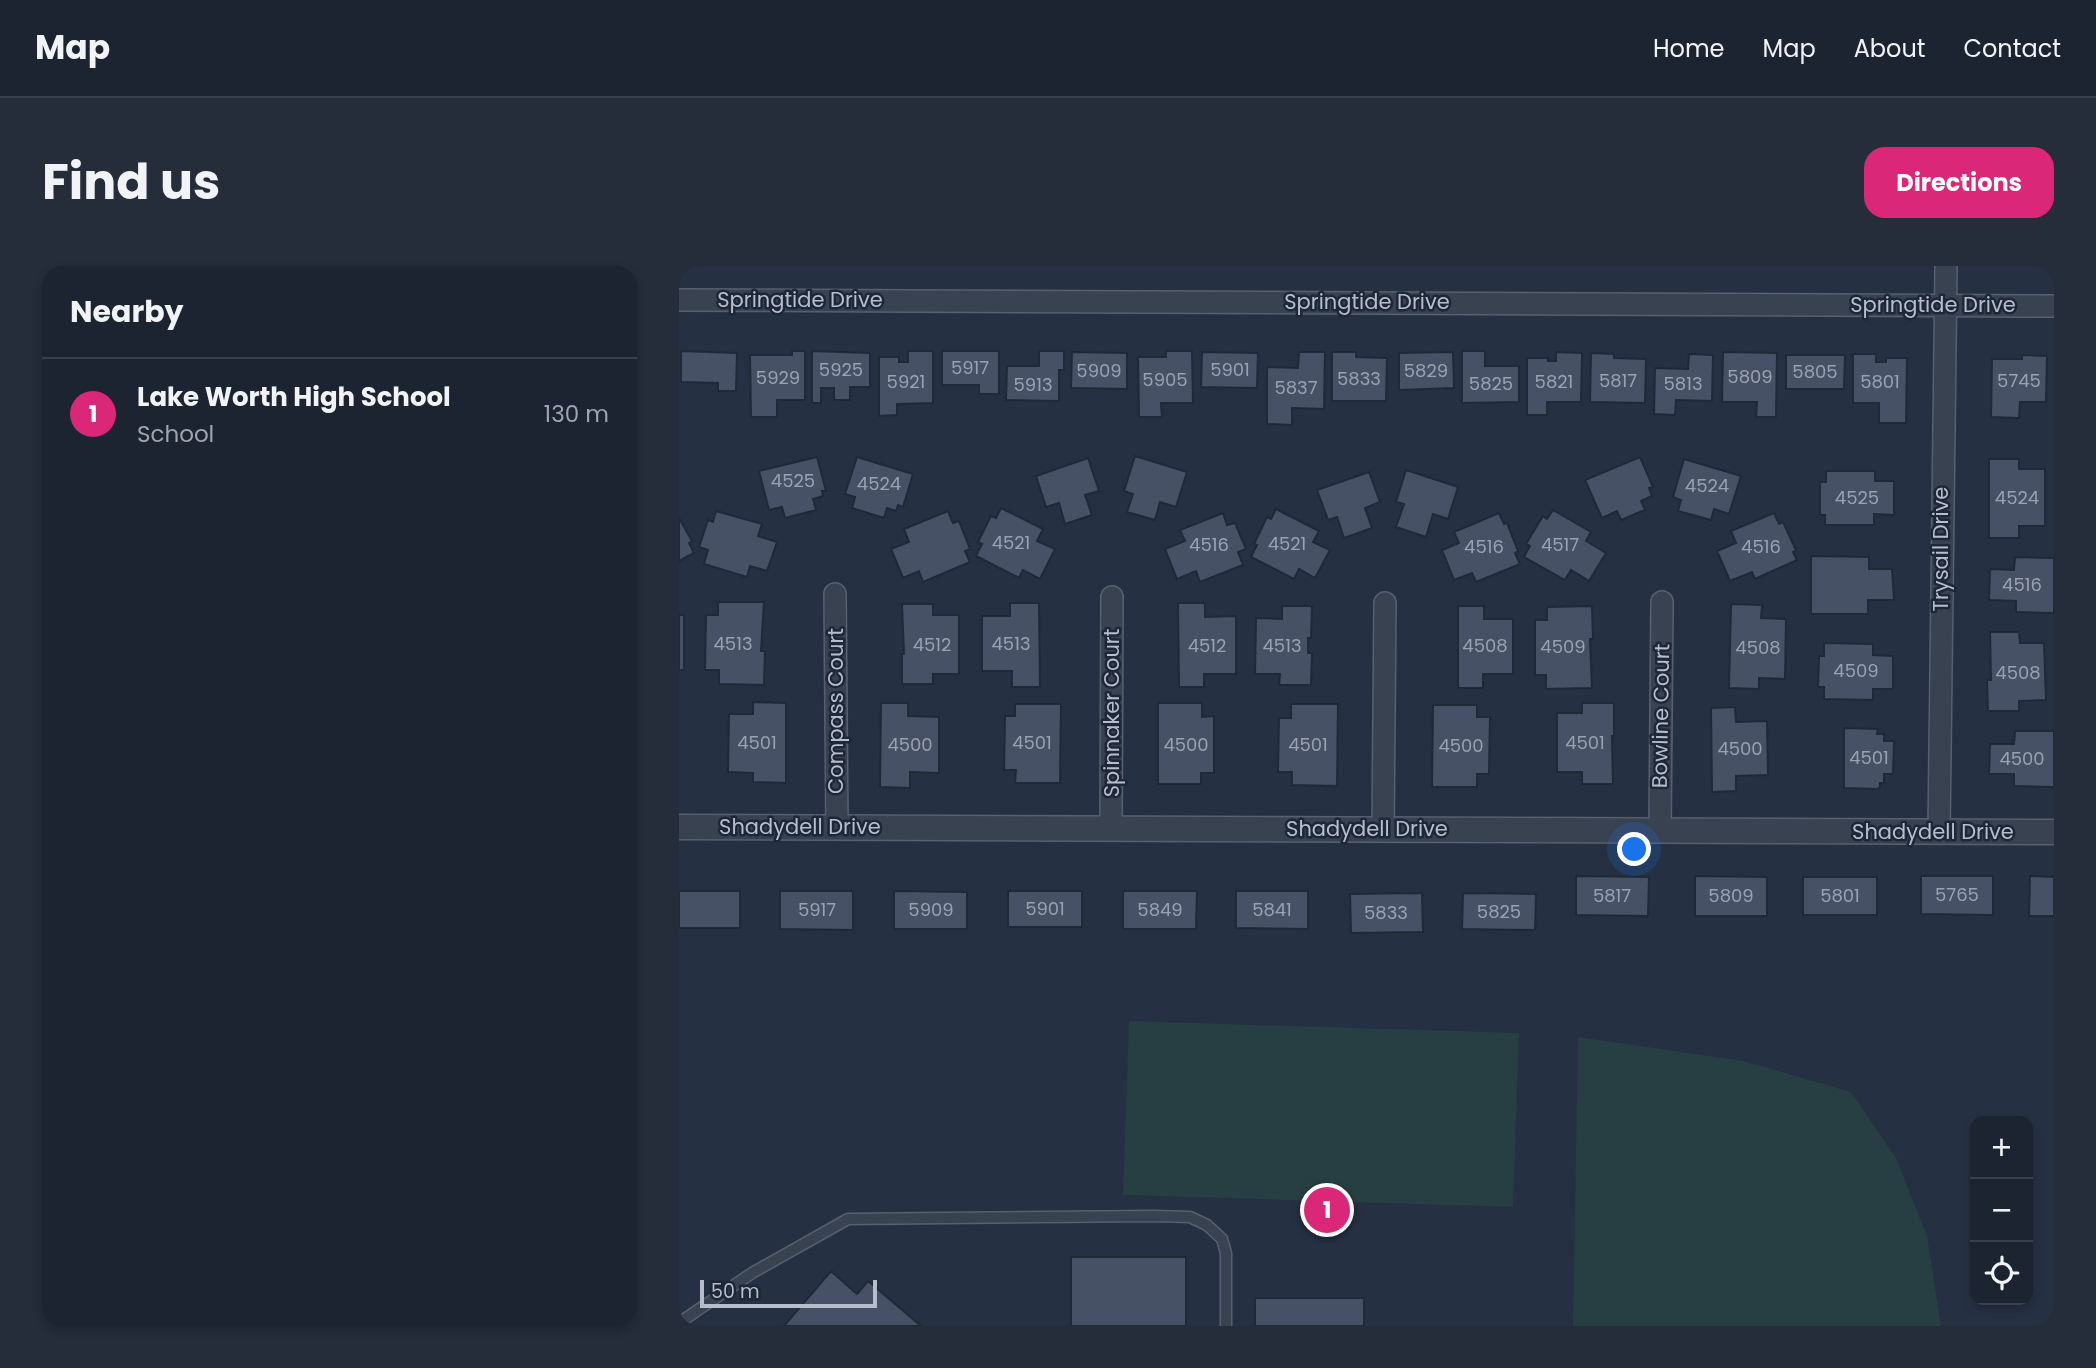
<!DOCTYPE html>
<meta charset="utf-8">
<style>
:root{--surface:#1c2432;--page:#252c3a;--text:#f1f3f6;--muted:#a0a4ac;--line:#3a414d;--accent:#db2777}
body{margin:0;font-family:Poppins,sans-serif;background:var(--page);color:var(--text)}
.controls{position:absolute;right:21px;bottom:21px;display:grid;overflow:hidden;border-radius:14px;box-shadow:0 4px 10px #0003}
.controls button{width:63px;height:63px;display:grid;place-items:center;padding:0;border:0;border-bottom:2px solid var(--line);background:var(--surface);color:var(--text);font:35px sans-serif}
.scale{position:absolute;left:21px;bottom:18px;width:177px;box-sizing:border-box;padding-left:7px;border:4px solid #b6bdcb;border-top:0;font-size:19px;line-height:24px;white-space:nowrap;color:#b6bdcb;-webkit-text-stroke:5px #1e2737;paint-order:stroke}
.you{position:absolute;left:956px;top:584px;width:24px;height:24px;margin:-18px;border:5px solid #fff;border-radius:50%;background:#1a73e8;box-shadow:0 0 0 10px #1a73e833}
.badge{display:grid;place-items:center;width:46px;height:46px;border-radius:50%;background:var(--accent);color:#fff;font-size:23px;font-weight:700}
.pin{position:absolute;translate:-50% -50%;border:4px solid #fff;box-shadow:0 2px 7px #0006}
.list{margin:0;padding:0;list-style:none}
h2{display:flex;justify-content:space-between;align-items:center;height:91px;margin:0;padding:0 28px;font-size:30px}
h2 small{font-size:23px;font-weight:400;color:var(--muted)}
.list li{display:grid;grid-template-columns:46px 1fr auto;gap:21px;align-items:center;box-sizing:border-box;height:112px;padding:0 28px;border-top:2px solid var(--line)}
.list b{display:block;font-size:26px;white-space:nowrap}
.list p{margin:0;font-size:23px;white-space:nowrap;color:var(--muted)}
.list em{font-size:23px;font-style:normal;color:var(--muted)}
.icon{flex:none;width:38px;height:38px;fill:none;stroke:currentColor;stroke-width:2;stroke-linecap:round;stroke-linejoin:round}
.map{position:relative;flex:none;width:1375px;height:1060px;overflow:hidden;border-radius:21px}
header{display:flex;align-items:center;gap:42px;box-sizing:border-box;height:98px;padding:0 35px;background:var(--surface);border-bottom:2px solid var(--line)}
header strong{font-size:33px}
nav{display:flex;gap:38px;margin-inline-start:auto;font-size:24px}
.intro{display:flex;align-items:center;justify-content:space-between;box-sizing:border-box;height:168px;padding:0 42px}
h1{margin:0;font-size:49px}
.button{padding:18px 32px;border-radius:21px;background:var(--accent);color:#fff;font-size:24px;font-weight:700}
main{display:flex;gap:42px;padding:0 42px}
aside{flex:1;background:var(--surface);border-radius:21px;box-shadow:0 4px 10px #0003}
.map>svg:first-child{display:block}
.green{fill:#273e43}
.building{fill:#465166;stroke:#202938;stroke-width:2}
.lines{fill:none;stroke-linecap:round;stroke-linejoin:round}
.service-casing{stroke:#57606e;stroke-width:13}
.minor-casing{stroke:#57606e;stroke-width:24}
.tertiary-casing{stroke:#57606e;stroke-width:27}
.service{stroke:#394251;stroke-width:10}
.minor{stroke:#394251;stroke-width:21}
.tertiary{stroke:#394251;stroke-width:24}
.labels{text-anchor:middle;stroke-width:5;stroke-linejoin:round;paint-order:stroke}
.number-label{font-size:18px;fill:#9aa2b2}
.street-label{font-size:21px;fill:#b6bdcb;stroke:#1e2737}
</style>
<header>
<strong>Map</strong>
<nav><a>Home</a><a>Map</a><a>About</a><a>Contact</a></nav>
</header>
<div class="intro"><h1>Find us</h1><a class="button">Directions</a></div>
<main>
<aside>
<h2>Nearby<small></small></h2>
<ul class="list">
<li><span class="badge">1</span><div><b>Lake Worth High School</b><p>School</p></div><em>130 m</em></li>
</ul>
</aside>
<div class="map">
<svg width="1375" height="1060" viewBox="0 0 1375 1060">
<rect width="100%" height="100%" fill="#253042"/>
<path class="green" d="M450 755 840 767 834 941 444 929Z
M899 771 1064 795 1172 826 1217 892 1248 970 1262 1060H894Z"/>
<path class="building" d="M2 85 58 87 57 125H39V117L2 116Z
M113 85H126V134H98V151H72L71 89H113Z
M133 85 191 87V121H171V134H155V122H142V137H133Z
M229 85H254V137L218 138V149L200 150V91H220V96H229Z
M263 85H320V128H300V119H263Z
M360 85H385V104H380V135L327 134 328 100H360Z
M487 85H513L514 137H482L483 151H460L459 91H487Z
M783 85H806V100H840V136L783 137Z
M393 86 448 87V123L392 122Z
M523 86 579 87 578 122 522 121Z
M620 86H646L645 143 613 142V159L588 158V101L619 102Z
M653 86H677V91L708 92 707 135H653Z
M774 86 775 122 720 124V87Z
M877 86 903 87 902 136H868V149H848V92H869V95H877Z
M1044 86 1098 87 1097 151H1077L1078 136H1043Z
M912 87 935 88V92L967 93 966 137 911 136Z
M1010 88 1034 89 1033 135 997 134 996 149 975 148 976 102 1009 103Z
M1174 88H1197V96H1207V92H1228L1227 157H1200V137H1174Z
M1107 89H1166L1165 123H1107Z
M1343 89 1368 90 1367 136H1341L1340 152 1312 151 1313 93H1343Z
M456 190 508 206 497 241 481 236 476 254 448 246 454 228 445 225Z
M138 191 147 225H143L144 230 134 233 137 244 106 252 103 241 90 244 80 205Z
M178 191 234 208 224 241 219 239 217 245 208 242 205 252 173 242 176 231 166 228Z
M961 191 974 221 970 222 973 230 962 235 966 244 942 254 938 245 923 252 906 214Z
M409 192 420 225 406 229 413 249 386 258 380 237 367 241 357 210Z
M1005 193 1062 210 1050 248 1035 243 1032 254 999 245 1002 234 994 231Z
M1310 193H1340V203H1366V260H1340V272H1310Z
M727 204 779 221 769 253 754 248 747 271 717 261 725 238 717 236Z
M1147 205H1196V215H1215V249L1195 248V259H1146V249H1141V216H1147Z
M690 206 701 236 686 242 693 262 665 272 658 251 649 254 638 224Z
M322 242 364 263 358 275 376 283 361 313 344 304 340 312 297 290 303 278 299 276 312 250 317 252Z
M597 243 640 265 634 276 651 284 636 312 620 303 615 313 572 291 578 279 575 278 588 251 592 253Z
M874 244 912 266 907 275 927 287 910 315 892 304 886 314 845 291 851 280 847 278 864 250 868 253Z
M37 245 83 258 79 270 98 276 88 305 71 300 68 311 25 298 29 284 20 281 29 254 34 256Z
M269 245 274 257 280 255 291 283 286 285 291 296 244 316 240 305 224 312 212 283 230 276 225 263Z
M544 247 548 259 556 257 567 283 559 286 564 299 521 316 517 305 498 313 486 283 506 275 501 264Z
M820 247 825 258 828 257 839 285 836 287 841 298 797 316 793 307 775 314 763 284 780 277 775 266Z
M1095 247 1100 258 1104 256 1117 284 1114 286 1118 294 1076 313 1073 306 1051 315 1038 285 1057 277 1052 265Z
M0 252 13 275 10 277 15 287 0 295Z
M1132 290 1190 291V303H1213L1215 334H1189V348H1132Z
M1336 291 1375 292V347L1337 346V335L1310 334 1311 303 1335 304Z
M39 336H85L82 385H86L85 419 40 418V404H26L27 349H39Z
M331 337H360L361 421H333V405H303V350H331Z
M499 337H526V351L557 350V408H525V421H500Z
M223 338H254V349H280V408H254V418H223V388H225Z
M1052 338 1083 339 1082 352 1107 353 1106 413 1080 412V423L1050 422Z
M603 340H633L632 372H629V387H633L632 419H600L601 408H576L577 352 603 353Z
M779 340H805V353H834V408H804V422H779Z
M913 340 914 373H911L913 422 867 423V409H856V354H868V341Z
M0 349H5V404H0Z
M1311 366H1340L1341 377H1365L1367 434 1340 435V445H1309L1308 414H1312Z
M1145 377 1194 378V389L1214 390V423H1194V434L1145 433V421H1139L1140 390H1145Z
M74 436 107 437V517L74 516V507L49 506 50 448H74Z
M202 437H229V450L260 451V507L231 506V522L201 521Z
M479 437H523V451L535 450V507H522V518H479Z
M903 437H935V470H933L934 518H903V506H878V447H903Z
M336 438H382L381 517H336L337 504H325L326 450H336Z
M612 438H659L658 520 613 519V506H599L600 452H612Z
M754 439H798V451H811L810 508H798V521H753Z
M1056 441 1057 456 1088 455 1089 509 1057 510V525L1033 526 1032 442Z
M1165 462 1199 463 1198 468H1205V475H1215L1214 508H1205V517H1201V521L1198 523 1165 522Z
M1336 465H1375V521L1335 520V508H1310L1311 478H1335Z
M897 610 970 611 969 650 897 649Z
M1016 610 1088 611V650H1016Z
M1242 610H1314V649L1242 648Z
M1351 610 1375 611V650H1350Z
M1124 611H1198V649H1124Z
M0 625H61V662H0Z
M101 625H174V664L101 663Z
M215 625 288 626V663H215Z
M329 625H403V661H329Z
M444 625H518L517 663H444Z
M557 625H629V663L557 662Z
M743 627 744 666 672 667 671 628Z
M784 627 857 628 856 664 783 663Z
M392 991H507V1060H392Z
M152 1005 178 1028 189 1015 242 1060H105Z
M576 1032H685V1060H576Z"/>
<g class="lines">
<g class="service-casing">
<path id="service" d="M0 1057 73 1007 169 953 475 950 511 951 528 959 543 973 547 987V1060"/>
</g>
<g class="minor-casing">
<path id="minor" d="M0 34 1375 40
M156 328 158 561
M432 562 433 331
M704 564 706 337
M981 564 983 336
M1260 566 1267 0"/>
</g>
<g class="tertiary-casing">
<path id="tertiary" d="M0 561 1375 566"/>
</g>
<use href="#service" class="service"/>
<use href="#minor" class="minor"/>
<use href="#tertiary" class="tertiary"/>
</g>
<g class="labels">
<g class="number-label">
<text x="291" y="108">5917</text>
<text x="162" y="110">5925</text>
<text x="551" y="110">5901</text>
<text x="420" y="111">5909</text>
<text x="747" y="111">5829</text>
<text x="1136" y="112">5805</text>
<text x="1071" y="117">5809</text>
<text x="99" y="118">5929</text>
<text x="680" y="119">5833</text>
<text x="486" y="120">5905</text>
<text x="939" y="121">5817</text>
<text x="1340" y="121">5745</text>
<text x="227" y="122">5921</text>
<text x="875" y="122">5821</text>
<text x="1201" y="122">5801</text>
<text x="812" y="124">5825</text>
<text x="1004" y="124">5813</text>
<text x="354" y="125">5913</text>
<text x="617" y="128">5837</text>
<text x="114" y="221">4525</text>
<text x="200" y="224">4524</text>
<text x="1028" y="226">4524</text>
<text x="1178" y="238">4525</text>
<text x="1338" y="238">4524</text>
<text x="332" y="283">4521</text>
<text x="608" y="284">4521</text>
<text x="530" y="285">4516</text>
<text x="881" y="285">4517</text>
<text x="805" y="287">4516</text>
<text x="1082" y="287">4516</text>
<text x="1343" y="325">4516</text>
<text x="54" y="384">4513</text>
<text x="332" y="384">4513</text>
<text x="253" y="385">4512</text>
<text x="528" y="386">4512</text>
<text x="603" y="386">4513</text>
<text x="806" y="386">4508</text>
<text x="884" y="387">4509</text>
<text x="1079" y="388">4508</text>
<text x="1177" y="411">4509</text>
<text x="1339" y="413">4508</text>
<text x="78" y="483">4501</text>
<text x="353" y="483">4501</text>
<text x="906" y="483">4501</text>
<text x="231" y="485">4500</text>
<text x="507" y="485">4500</text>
<text x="629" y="485">4501</text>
<text x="782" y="486">4500</text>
<text x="1061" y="489">4500</text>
<text x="1190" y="498">4501</text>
<text x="1343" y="499">4500</text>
<text x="1278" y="635">5765</text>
<text x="933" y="636">5817</text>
<text x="1052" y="636">5809</text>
<text x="1161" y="636">5801</text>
<text x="366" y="649">5901</text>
<text x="138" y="650">5917</text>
<text x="252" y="650">5909</text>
<text x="481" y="650">5849</text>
<text x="593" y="650">5841</text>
<text x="820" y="652">5825</text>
<text x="707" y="653">5833</text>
</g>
<g class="street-label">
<text x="121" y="41">Springtide Drive</text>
<text x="688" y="43">Springtide Drive</text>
<text x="1254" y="46">Springtide Drive</text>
<text transform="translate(1262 283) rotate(-90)" y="7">Trysail Drive</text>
<text transform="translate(157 445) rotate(-90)" y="7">Compass Court</text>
<text transform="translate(433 447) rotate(-90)" y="7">Spinnaker Court</text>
<text transform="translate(982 450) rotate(-89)" y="7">Bowline Court</text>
<text x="121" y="568">Shadydell Drive</text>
<text x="688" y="570">Shadydell Drive</text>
<text x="1254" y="573">Shadydell Drive</text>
</g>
</g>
</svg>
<div class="controls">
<button>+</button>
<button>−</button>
<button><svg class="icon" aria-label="locate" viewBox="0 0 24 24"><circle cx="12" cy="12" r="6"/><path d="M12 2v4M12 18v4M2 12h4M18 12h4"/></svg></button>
</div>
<div class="scale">50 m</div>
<div class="you"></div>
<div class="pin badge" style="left:648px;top:944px">1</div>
</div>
</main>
